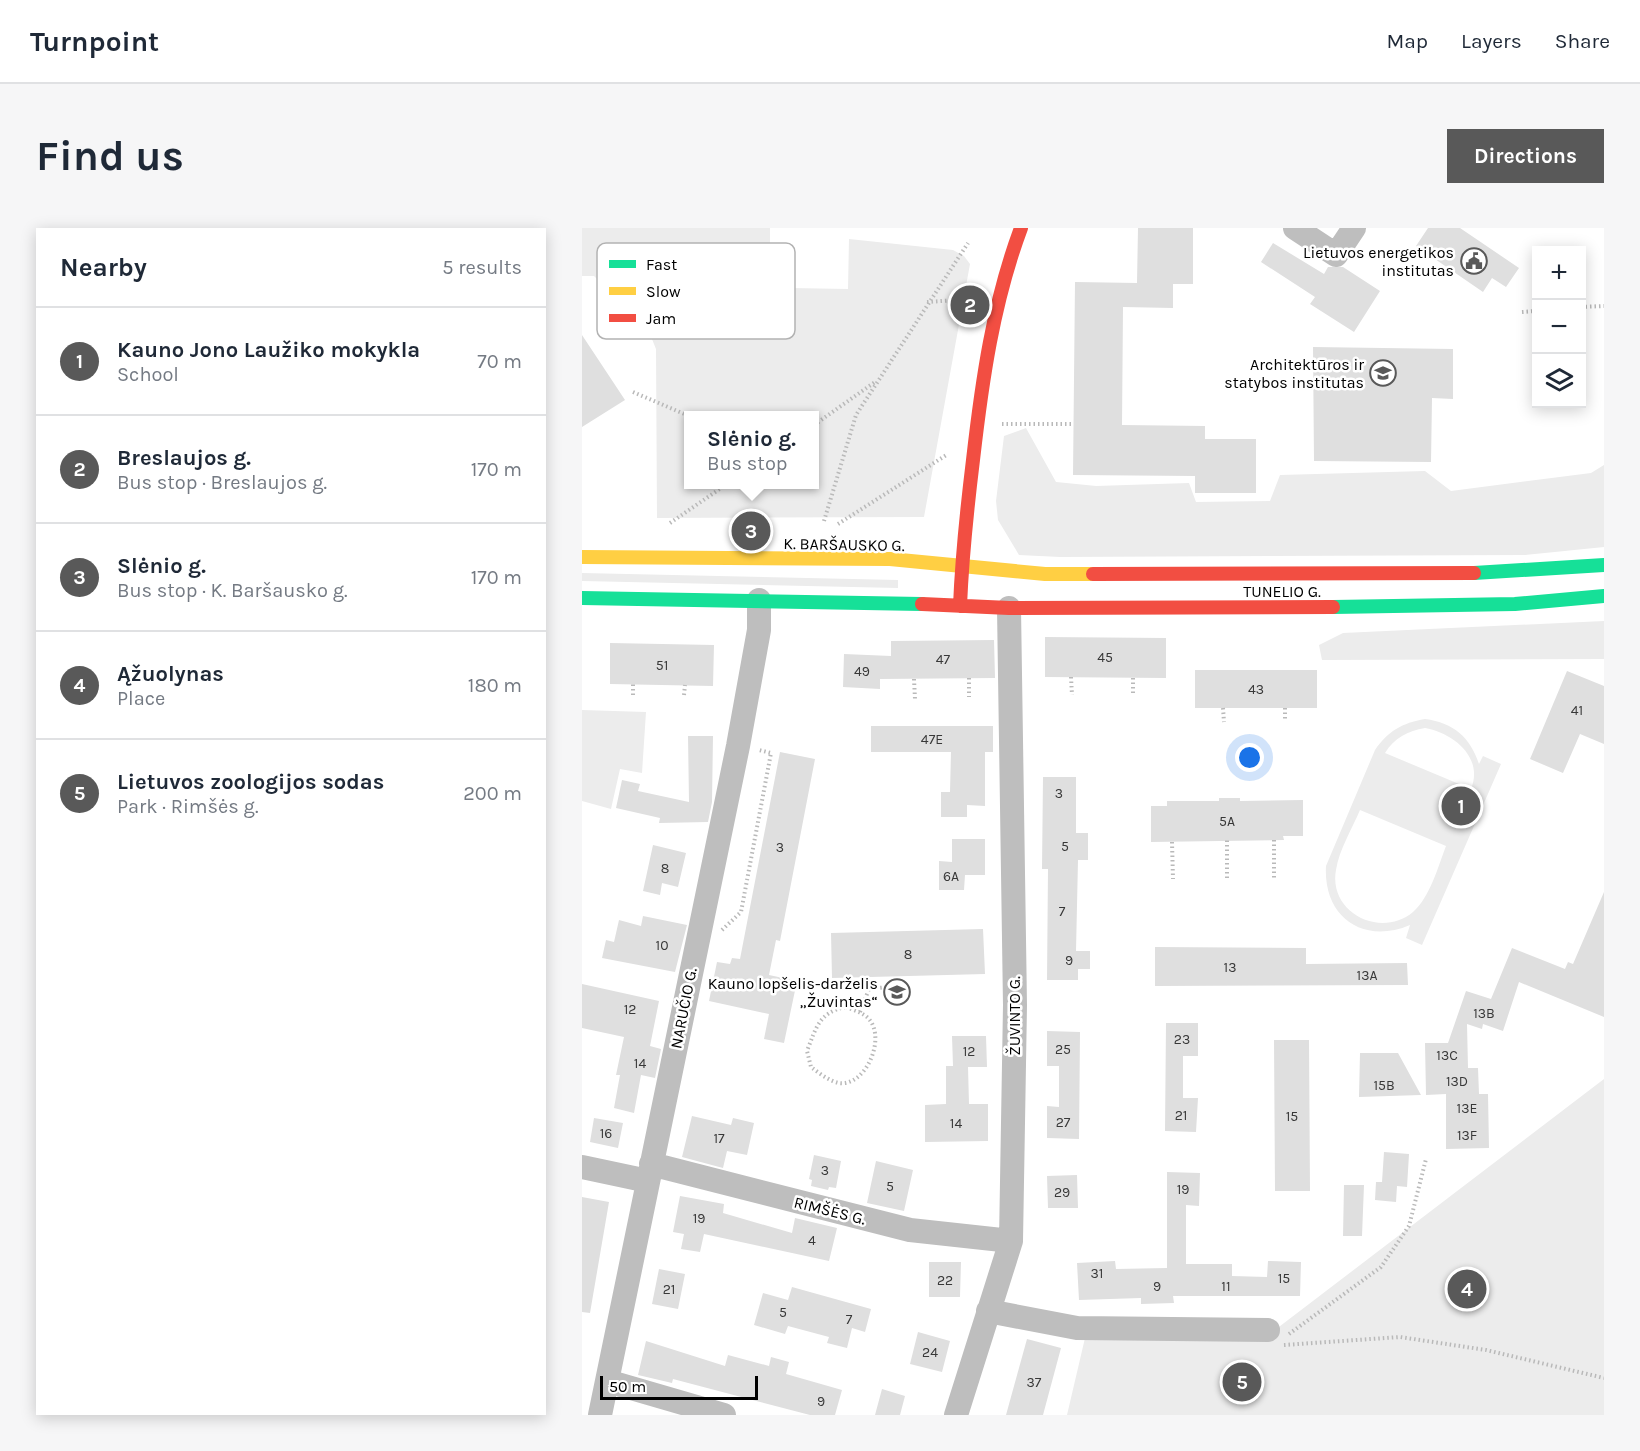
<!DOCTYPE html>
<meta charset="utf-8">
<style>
:root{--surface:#fff;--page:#f6f6f7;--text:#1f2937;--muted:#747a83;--line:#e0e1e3;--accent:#595959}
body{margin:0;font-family:Karla,sans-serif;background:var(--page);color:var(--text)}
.controls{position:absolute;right:18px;top:18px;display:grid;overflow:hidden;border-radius:0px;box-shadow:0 3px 15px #0003}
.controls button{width:54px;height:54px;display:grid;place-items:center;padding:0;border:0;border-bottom:2px solid var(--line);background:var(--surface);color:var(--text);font:30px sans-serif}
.scale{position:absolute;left:18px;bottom:15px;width:158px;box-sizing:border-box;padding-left:6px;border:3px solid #000;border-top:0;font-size:16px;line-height:21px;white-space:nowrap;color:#000;-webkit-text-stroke:4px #fff;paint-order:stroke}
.you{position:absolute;left:668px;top:530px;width:21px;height:21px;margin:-15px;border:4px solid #fff;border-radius:50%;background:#1a73e8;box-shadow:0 0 0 9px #1a73e833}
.badge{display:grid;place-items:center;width:39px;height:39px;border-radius:50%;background:var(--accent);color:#fff;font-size:20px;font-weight:700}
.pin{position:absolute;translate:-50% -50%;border:3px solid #fff;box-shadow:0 2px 6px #0006}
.popup{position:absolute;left:102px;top:183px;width:135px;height:78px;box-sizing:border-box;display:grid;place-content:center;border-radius:0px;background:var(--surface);filter:drop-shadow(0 2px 4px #0005);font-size:20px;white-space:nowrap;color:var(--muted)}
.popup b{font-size:22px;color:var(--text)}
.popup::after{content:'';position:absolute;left:50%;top:100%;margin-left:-12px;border:12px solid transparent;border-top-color:var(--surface)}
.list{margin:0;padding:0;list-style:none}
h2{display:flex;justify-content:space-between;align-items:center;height:78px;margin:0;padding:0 24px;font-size:26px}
h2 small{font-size:20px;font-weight:400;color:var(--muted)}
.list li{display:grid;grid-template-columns:39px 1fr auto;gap:18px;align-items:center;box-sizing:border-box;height:108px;padding:0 24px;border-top:2px solid var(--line)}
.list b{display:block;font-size:22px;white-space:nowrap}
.list p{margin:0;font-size:20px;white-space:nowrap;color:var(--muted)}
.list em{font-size:20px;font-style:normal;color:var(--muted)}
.icon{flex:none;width:33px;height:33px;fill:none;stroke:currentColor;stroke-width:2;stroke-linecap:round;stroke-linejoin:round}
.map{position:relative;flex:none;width:1022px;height:1187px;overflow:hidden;border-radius:0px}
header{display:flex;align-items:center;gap:36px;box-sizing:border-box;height:84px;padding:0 30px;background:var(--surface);border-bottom:2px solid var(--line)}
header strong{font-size:28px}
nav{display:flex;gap:33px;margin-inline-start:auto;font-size:21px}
.intro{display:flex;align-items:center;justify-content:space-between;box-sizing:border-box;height:144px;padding:0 36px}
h1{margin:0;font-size:42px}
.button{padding:15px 27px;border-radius:0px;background:var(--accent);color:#fff;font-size:21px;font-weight:700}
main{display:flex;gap:36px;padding:0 36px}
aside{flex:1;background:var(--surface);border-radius:0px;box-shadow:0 3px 15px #0003}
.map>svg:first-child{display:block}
.green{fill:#ececec;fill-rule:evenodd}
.building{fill:#dfdfdf}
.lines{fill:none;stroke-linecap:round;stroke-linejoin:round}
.path{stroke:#b9b9b9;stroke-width:4;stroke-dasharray:1.5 3;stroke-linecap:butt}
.street{stroke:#bebebe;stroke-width:24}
.fast{stroke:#16e098;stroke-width:14}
.slow{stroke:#ffcf43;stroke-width:14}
.jam{stroke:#f24e42;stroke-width:14}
.labels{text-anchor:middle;stroke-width:5;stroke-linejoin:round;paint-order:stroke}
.number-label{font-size:14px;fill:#383838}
.poi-label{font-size:16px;fill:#000;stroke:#fff;text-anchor:end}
.street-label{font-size:16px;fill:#000;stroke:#fff}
.key{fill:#fff;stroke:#b2b2b2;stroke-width:1.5}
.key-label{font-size:16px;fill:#000}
</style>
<header>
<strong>Turnpoint</strong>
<nav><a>Map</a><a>Layers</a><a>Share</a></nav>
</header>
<div class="intro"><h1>Find us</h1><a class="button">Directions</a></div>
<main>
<aside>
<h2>Nearby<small>5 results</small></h2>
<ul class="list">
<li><span class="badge">1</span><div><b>Kauno Jono Laužiko mokykla</b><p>School</p></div><em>70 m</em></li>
<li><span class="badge">2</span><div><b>Breslaujos g.</b><p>Bus stop · Breslaujos g.</p></div><em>170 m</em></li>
<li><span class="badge">3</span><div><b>Slėnio g.</b><p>Bus stop · K. Baršausko g.</p></div><em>170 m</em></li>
<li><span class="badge">4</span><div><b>Ąžuolynas</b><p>Place</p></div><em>180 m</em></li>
<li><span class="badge">5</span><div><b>Lietuvos zoologijos sodas</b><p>Park · Rimšės g.</p></div><em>200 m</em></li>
</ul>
</aside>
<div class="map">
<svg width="1022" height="1187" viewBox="0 0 1022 1187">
<rect width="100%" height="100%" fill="#fff"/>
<path class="green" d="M0 0H188V55L203 66 208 60 266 61 267 11 371 22 382 28 388 36 342 289 75 290 74 121 66 101 12 48H0ZM106 188H232V256H106Z
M444 200 474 254 514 258 607 255 614 274 688 273 698 247 843 243 869 263 1009 245 1022 237V319L943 327 478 329 437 327 416 292 414 273 422 208Z
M0 345 316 352V360L0 353Z
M1022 393V431L740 432 737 417 761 405Z
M0 482 64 484 60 545 38 541 29 581 0 573Z
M843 491C872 495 888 509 897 536L901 528 919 536 840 717 824 710 828 697C781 717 741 689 744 638L793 522C806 503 820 495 843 491ZM843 500C871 505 902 529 889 561L803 525C812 510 826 503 843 500ZM778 582 864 618C856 639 848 669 831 684 799 711 746 685 754 642 757 622 770 601 778 582Z
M1022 851V1187H485L503 1110 685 1108Z"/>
<path class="building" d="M556 0H611V56H591V80L541 79 540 197 623 198V211H674V265H613V248L491 247 493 54 555 55Z
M846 0H878L937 40 924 59 910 50 901 64 834 18Z
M691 15 742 46 746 39H761L798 63 772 104 728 76 733 69 679 34Z
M0 107 43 172 0 199Z
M731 119 871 121V171L850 170 849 234 732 233Z
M463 409 584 410V450L463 449Z
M412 412 413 450 298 451V461L261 459 262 426 309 428V413Z
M28 415 132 417 131 458 28 456Z
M613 442H735V480H613Z
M985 443 1022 458V516L998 506 981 545 948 531Z
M289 498H411V524H403V578L385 577V589H359V564H368L369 524H289Z
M106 508H131L130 574 126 594 77 595 78 590 34 580 40 552 58 556 56 563 107 574Z
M198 524 233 531 198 713 194 712 187 747 215 753 202 815 182 811 187 786 127 773 135 734 148 736 150 730 158 731Z
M461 549H494V605H506V632H496L494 723H508V741H496V752H465L466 641H460Z
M637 570H658V573L721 572V608H701L702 612 569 614V578H585V573H637Z
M370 611H403V647H383L382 662H357V633L370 634Z
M71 617 104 625 96 659 80 655 78 667 61 663Z
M1022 664V789L937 754 921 803 901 796 900 801 885 796 886 840H896L897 866H906L907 920 864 921V866L844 867 843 815H866L884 763 909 771 930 720 983 741 986 734 991 736Z
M61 688 105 697 93 744 20 730 24 712 32 714 37 692 59 698Z
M401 701 403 746 250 750 249 705Z
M573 719 724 720V736L825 735 826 757 573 758Z
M0 756 77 773 68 818 79 821 73 850 59 847 52 885 32 880 38 847H34L42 809 0 800Z
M584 795H616V828H601V870H616L614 904 583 903Z
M465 803 498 804 497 911 465 910V878L477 879V838H465Z
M370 808H404L405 839H386L387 876H406V913L343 914V877L364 876V838H371Z
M692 812H727L728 963H693Z
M778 825H816L839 867 777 869Z
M110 888 149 897 151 890 172 895 165 927 145 923 141 940 100 929Z
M12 890 41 895 36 920 8 914Z
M802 924 827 926 825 959 815 958 814 974 793 972 794 954H800Z
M232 927 259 933 254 960 247 959 246 962 229 958 230 952 227 951Z
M294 933 331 942 322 983 285 975Z
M585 944 618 945 617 978 604 977V1036H650V1048L685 1049 686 1033 719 1034 718 1068H591L592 1075 559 1076V1070L497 1072 495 1035 533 1033 534 1041 585 1040Z
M495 947 496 980H466L465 948Z
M762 957H782L780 1008H761Z
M98 968 142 976 141 985 210 1005 213 990 255 1000 247 1033 122 1006 118 1024 99 1021 102 1006 91 1004Z
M0 969 27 974 8 1085 0 1084Z
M347 1034H379L378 1069H347Z
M77 1041 103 1046 96 1081 70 1076Z
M210 1059 289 1081 283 1104 270 1100 265 1120 245 1115 247 1109 206 1098 203 1106 172 1097 181 1065 206 1072Z
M336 1104 368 1113 360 1144 328 1136Z
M445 1111 479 1120 461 1187H424Z
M64 1113 143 1138 146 1127 187 1138 189 1129 207 1134 204 1146 260 1162 253 1187H228L91 1151 90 1155 56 1147Z
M300 1161 323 1168 318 1187H293Z"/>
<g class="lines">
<path class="path" d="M345 74 390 71
M999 79 1022 78
M940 84 954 83
M51 164 107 188
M420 196H492
M232 197 293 154
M242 293 274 187 386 15
M88 295 145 256
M256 296 366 226
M489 449 490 467
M387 450V469
M551 450V465
M332 451 333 471
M51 467V456
M102 467 103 457
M641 480 642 494
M703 480V492
M692 612V650
M590 614 591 651
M645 650V612
M140 702 159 684 189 525 177 522
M264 779C271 782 279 784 285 789 306 808 284 859 257 855 247 853 237 845 229 839L225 823C234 800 237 784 264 779Z
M278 784 287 761 315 758 317 777
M707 1106 799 1039 827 998 844 931
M702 1117 818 1109 904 1122 1022 1150"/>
<path class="street" d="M713 0 754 27 772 0
M69 936 328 1002 429 1013
M0 939 66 953
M406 1083 495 1100 686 1102
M25 1153 142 1187
M18 1187 156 518 177 402V372
M374 1187 429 1013 433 777 427 380"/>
<path class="fast" d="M892 345 1022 337
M0 370 340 376
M751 379 933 376 1022 368"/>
<path class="slow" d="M0 329 308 331 463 346H511"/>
<path class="jam" d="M511 346 892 345
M340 376 427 380 751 379
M378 378C380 329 385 281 391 232 400 153 411 75 439 0"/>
</g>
<defs>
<g id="civic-ring" transform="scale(1.35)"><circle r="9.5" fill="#fff" stroke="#595959" stroke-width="1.5"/><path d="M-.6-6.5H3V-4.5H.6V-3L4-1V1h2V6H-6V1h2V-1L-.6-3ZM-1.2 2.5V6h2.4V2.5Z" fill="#595959"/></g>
<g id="university-ring" transform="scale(1.35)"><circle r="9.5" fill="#fff" stroke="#595959" stroke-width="1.5"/><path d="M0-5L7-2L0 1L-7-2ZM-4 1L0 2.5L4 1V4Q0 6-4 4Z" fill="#595959"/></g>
<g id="school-ring" transform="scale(1.35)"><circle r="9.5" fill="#fff" stroke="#595959" stroke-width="1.5"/><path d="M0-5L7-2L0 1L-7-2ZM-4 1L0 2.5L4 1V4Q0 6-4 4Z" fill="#595959"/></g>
</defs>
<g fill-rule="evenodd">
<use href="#civic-ring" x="892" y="33"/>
<use href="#university-ring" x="801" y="145"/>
<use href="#school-ring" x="315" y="764"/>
</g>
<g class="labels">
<g class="number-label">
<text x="523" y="434">45</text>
<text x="361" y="436">47</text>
<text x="80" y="442">51</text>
<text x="280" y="448">49</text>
<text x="674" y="466">43</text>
<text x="995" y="487">41</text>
<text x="350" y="516">47E</text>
<text x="477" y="570">3</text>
<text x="645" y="598">5A</text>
<text x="483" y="623">5</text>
<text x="198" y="624">3</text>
<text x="83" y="645">8</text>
<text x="369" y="653">6A</text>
<text x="480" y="688">7</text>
<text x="80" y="722">10</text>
<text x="326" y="731">8</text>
<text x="487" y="737">9</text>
<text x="648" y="744">13</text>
<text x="785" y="752">13A</text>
<text x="48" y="786">12</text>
<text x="902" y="790">13B</text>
<text x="600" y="816">23</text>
<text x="481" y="826">25</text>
<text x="387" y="828">12</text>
<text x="865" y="832">13C</text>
<text x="58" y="840">14</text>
<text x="875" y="858">13D</text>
<text x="802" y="862">15B</text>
<text x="885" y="885">13E</text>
<text x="599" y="892">21</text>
<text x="710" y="893">15</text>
<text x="481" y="899">27</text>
<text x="374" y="900">14</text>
<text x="24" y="910">16</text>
<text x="885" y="912">13F</text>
<text x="137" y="915">17</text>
<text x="243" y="947">3</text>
<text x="308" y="963">5</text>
<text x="601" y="966">19</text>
<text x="480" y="969">29</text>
<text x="117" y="995">19</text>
<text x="230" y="1017">4</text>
<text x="515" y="1050">31</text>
<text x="702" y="1055">15</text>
<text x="363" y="1057">22</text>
<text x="575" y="1063">9</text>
<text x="644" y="1063">11</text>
<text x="87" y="1066">21</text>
<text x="201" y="1089">5</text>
<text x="267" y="1096">7</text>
<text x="348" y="1129">24</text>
<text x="452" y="1159">37</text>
<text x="239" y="1178">9</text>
</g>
<g class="poi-label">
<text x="872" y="30">Lietuvos energetikos<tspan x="872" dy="18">institutas</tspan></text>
<text x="782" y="142">Architektūros ir<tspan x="782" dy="18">statybos institutas</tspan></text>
<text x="296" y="761">Kauno lopšelis-darželis<tspan x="296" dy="18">„Žuvintas“</tspan></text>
</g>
<g class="street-label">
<text transform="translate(262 316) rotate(1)" y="6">K. BARŠAUSKO G.</text>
<text x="700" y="369">TUNELIO G.</text>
<text transform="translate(101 780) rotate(-79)" y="6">NARUČIO G.</text>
<text transform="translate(432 788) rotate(-90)" y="6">ŽUVINTO G.</text>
<text transform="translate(248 982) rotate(14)" y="6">RIMŠĖS G.</text>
</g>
</g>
<rect x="15" y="15" width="198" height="96" rx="9" class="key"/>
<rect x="27" y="32" width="27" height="8" fill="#16e098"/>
<rect x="27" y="59" width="27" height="8" fill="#ffcf43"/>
<rect x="27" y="86" width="27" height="8" fill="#f24e42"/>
<g class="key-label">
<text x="64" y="42">Fast</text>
<text x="64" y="69">Slow</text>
<text x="64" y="96">Jam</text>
</g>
</svg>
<div class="controls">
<button>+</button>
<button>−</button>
<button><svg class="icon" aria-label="layers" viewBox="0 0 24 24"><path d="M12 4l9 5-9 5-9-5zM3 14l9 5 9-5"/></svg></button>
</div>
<div class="scale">50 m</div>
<div class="you"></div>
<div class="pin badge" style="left:879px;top:578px">1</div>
<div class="pin badge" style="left:388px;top:77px">2</div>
<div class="pin badge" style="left:169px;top:303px">3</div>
<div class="popup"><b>Slėnio g.</b>Bus stop</div>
<div class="pin badge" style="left:885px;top:1061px">4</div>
<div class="pin badge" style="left:660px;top:1154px">5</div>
</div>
</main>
